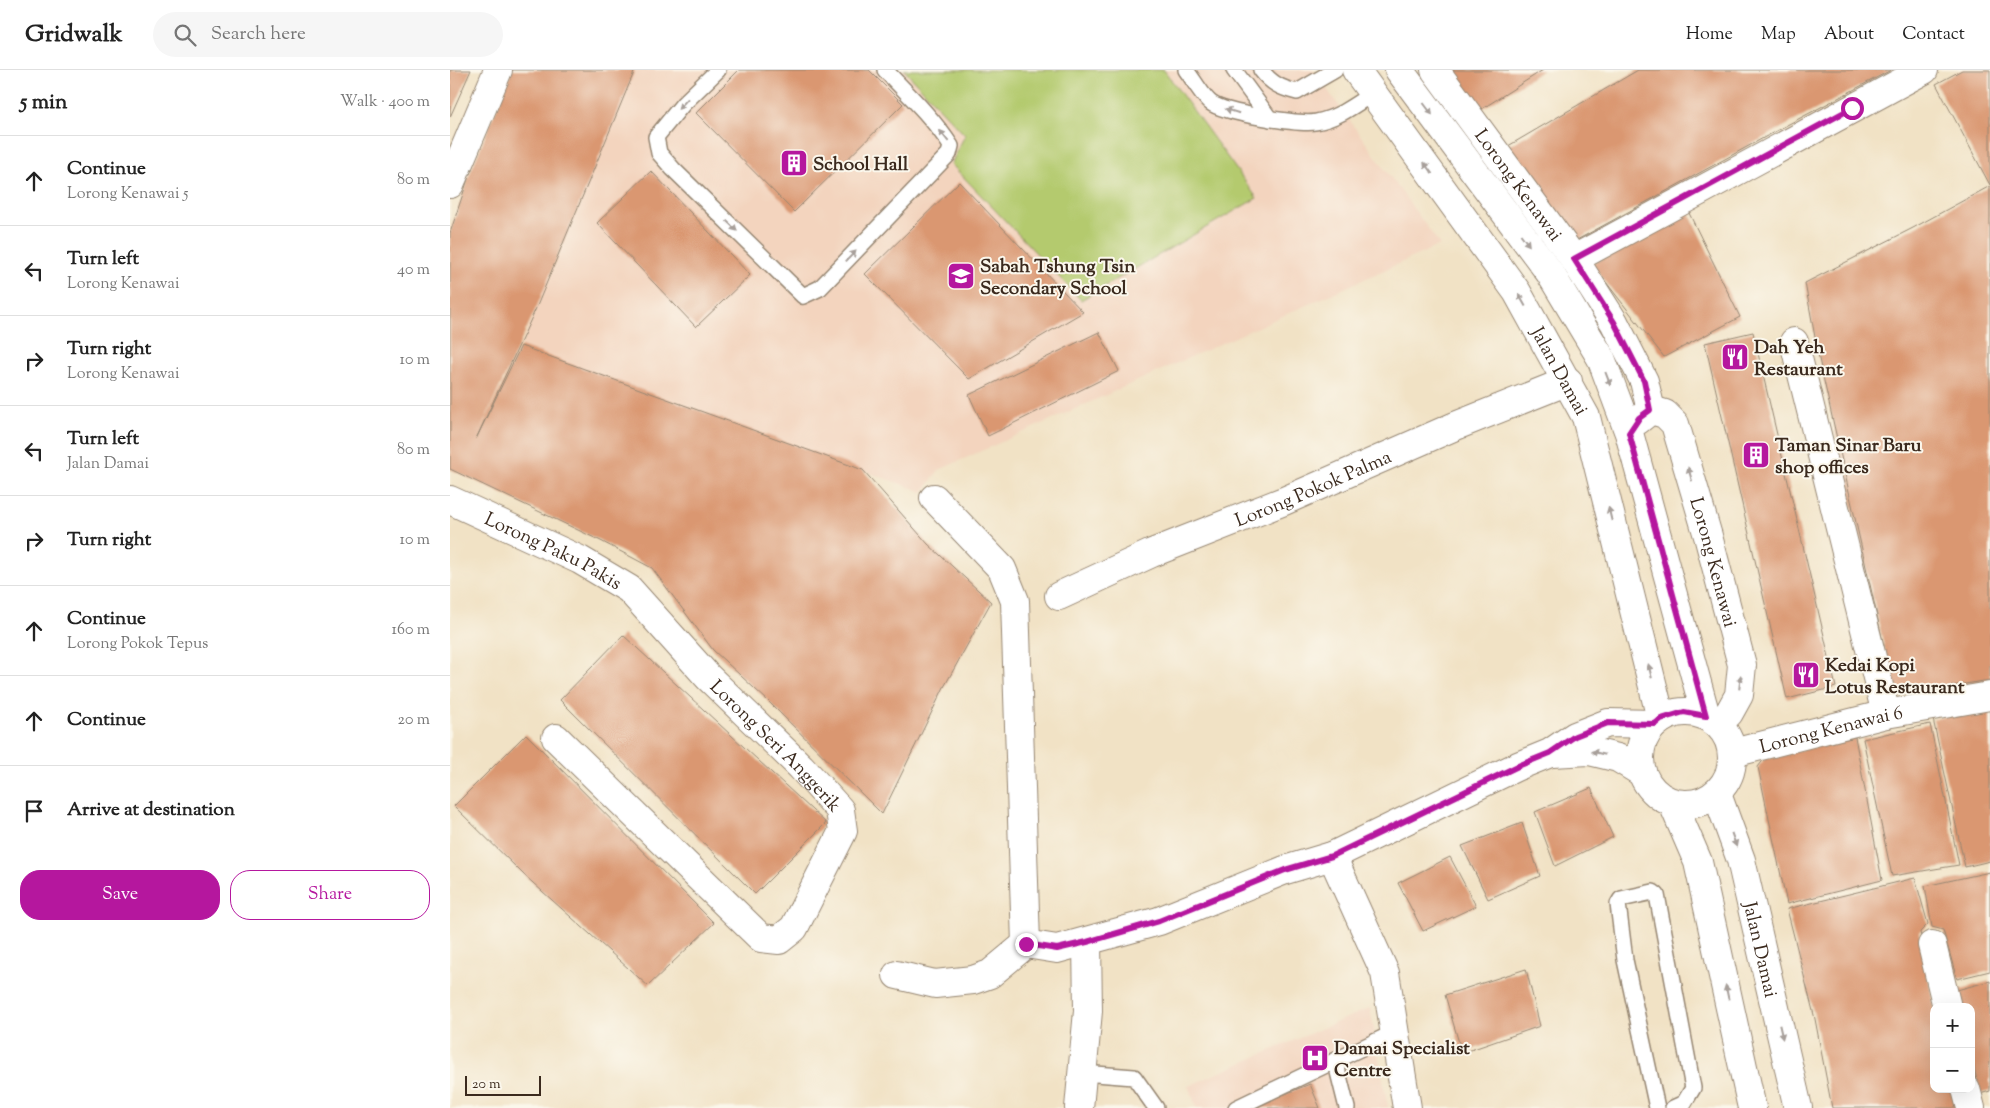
<!DOCTYPE html>
<meta charset="utf-8">
<style>
:root{--surface:#fff;--page:#f6f6f6;--text:#222;--muted:#767676;--line:#e0e0e0;--accent:#b5179e}
body{margin:0;font-family:"Sorts Mill Goudy",serif;background:var(--page);color:var(--text)}
.controls{position:absolute;right:15px;bottom:15px;display:grid;overflow:hidden;border-radius:10px;box-shadow:0 5px 20px #0002}
.controls button{width:45px;height:45px;display:grid;place-items:center;padding:0;border:0;border-bottom:1px solid var(--line);background:var(--surface);color:var(--text);font:25px sans-serif}
.scale{position:absolute;left:15px;bottom:12px;width:76px;box-sizing:border-box;padding-left:5px;border:2px solid #3b2a1e;border-top:0;font-size:14px;line-height:18px;white-space:nowrap;color:#3b2a1e;-webkit-text-stroke:4px #fbf7ec;paint-order:stroke}
.stop{position:absolute;width:15px;height:15px;margin:-11px;border:4px solid #b5179e;border-radius:50%;background:#fff}
.stop.end{background:#b5179e;border-color:#fff;box-shadow:0 1px 5px #0008}
.list{margin:0;padding:0;list-style:none}
h2{display:flex;justify-content:space-between;align-items:center;height:65px;margin:0;padding:0 20px;font-size:21px}
h2 small{font-size:16px;font-weight:400;color:var(--muted)}
.list li{display:grid;grid-template-columns:32px 1fr auto;gap:15px;align-items:center;box-sizing:border-box;height:90px;padding:0 20px;border-top:1px solid var(--line)}
.list b{display:block;font-size:19px;white-space:nowrap}
.list p{margin:0;font-size:16px;white-space:nowrap;color:var(--muted)}
.list em{font-size:16px;font-style:normal;color:var(--muted)}
.actions{display:flex;gap:10px;padding:15px 20px}
.actions a{flex:1;padding:11px 0;border:1px solid var(--accent);border-radius:20px;text-align:center;font-size:18px;color:var(--accent)}
.actions .main{background:var(--accent);color:#fff}
.icon{flex:none;width:28px;height:28px;fill:none;stroke:currentColor;stroke-width:2;stroke-linecap:round;stroke-linejoin:round}
.map{position:relative;flex:none;width:1540px;height:1038px;overflow:hidden}
header{display:flex;align-items:center;gap:30px;box-sizing:border-box;height:70px;padding:0 25px;background:var(--surface);border-bottom:1px solid var(--line)}
header strong{font-size:24px}
nav{display:flex;gap:28px;margin-inline-start:auto;font-size:18px}
.search{width:350px;height:45px;background:var(--page);display:flex;align-items:center;gap:12px;box-sizing:border-box;padding:0 18px;border-radius:28px;color:var(--muted);font-size:19px}
main{display:flex}
aside{flex:1;background:var(--surface)}
.map>svg:first-child{display:block}
.built{fill:#f3d4be}
.pitch{fill:#b4ca6e;stroke:#787a46}
.building{fill:#da9771}
.lines{fill:none;stroke-linecap:round;stroke-linejoin:round}
.lane-casing{stroke:#968672;stroke-width:18}
.street-casing{stroke:#968672;stroke-width:30}
.secondary-casing{stroke:#968672;stroke-width:30}
.lane{stroke:#fff;stroke-width:15}
.street{stroke:#fff;stroke-width:28}
.secondary{stroke:#fff;stroke-width:28}
.oneway{fill:#a79f9a}
.route{stroke:#b5179e;stroke-width:6}
.labels{text-anchor:middle;stroke-width:4;stroke-linejoin:round;paint-order:stroke}
.poi-label{font-size:19px;font-weight:bold;fill:#3b2a1e;stroke:#fbf7ec;text-anchor:start}
.street-label{font-size:19px;fill:#3b2a1e;stroke:#fbf7ec}
</style>
<header>
<strong>Gridwalk</strong>
<div class="search"><svg class="icon" aria-label="search" viewBox="0 0 24 24"><circle cx="10" cy="10" r="6"/><path d="M15 15l6 6"/></svg>Search here</div>
<nav><a>Home</a><a>Map</a><a>About</a><a>Contact</a></nav>
</header>
<main>
<aside>
<h2>5 min<small>Walk · 400 m</small></h2>
<ul class="list">
<li><svg class="icon" aria-label="ahead" viewBox="0 0 24 24"><path d="M12 20V5M6 11l6-6 6 6"/></svg><div><b>Continue</b><p>Lorong Kenawai 5</p></div><em>80 m</em></li>
<li><svg class="icon" aria-label="left" viewBox="0 0 24 24"><path d="M17 20v-9H6M10 6l-5 5 5 5"/></svg><div><b>Turn left</b><p>Lorong Kenawai</p></div><em>40 m</em></li>
<li><svg class="icon" aria-label="right" viewBox="0 0 24 24"><path d="M7 20v-9h11M14 6l5 5-5 5"/></svg><div><b>Turn right</b><p>Lorong Kenawai</p></div><em>10 m</em></li>
<li><svg class="icon" aria-label="left" viewBox="0 0 24 24"><path d="M17 20v-9H6M10 6l-5 5 5 5"/></svg><div><b>Turn left</b><p>Jalan Damai</p></div><em>80 m</em></li>
<li><svg class="icon" aria-label="right" viewBox="0 0 24 24"><path d="M7 20v-9h11M14 6l5 5-5 5"/></svg><div><b>Turn right</b></div><em>10 m</em></li>
<li><svg class="icon" aria-label="ahead" viewBox="0 0 24 24"><path d="M12 20V5M6 11l6-6 6 6"/></svg><div><b>Continue</b><p>Lorong Pokok Tepus</p></div><em>160 m</em></li>
<li><svg class="icon" aria-label="ahead" viewBox="0 0 24 24"><path d="M12 20V5M6 11l6-6 6 6"/></svg><div><b>Continue</b></div><em>20 m</em></li>
<li><svg class="icon" aria-label="arrive" viewBox="0 0 24 24"><path d="M6 21V4h12l-3 4 3 4H6"/></svg><div><b>Arrive at destination</b></div></li>
</ul>
<div class="actions"><a class="main">Save</a><a>Share</a></div>
</aside>
<div class="map">
<svg width="1540" height="1038" viewBox="0 0 1540 1038">
<rect width="100%" height="100%" fill="#fbf7ec"/>
<filter id="ink" filterUnits="userSpaceOnUse"><feTurbulence type="fractalNoise" baseFrequency=".02" numOctaves="2"/><feDisplacementMap in="SourceGraphic" scale="10" xChannelSelector="R" yChannelSelector="G"/><feConvolveMatrix kernelMatrix="1 2 1 2 8 2 1 2 1" color-interpolation-filters="sRGB"/></filter>
<filter id="wash" filterUnits="userSpaceOnUse"><feTurbulence type="fractalNoise" baseFrequency=".0096" numOctaves="4" result="noise"/><feDisplacementMap in="SourceGraphic" scale="20" xChannelSelector="R" yChannelSelector="G"/><feGaussianBlur stdDeviation="1.12" result="paint"/><feColorMatrix in="noise" values="0 0 0 0 0 0 0 0 0 0 0 0 0 0 0 0 0 1.4 0 .05"/><feComposite in="paint" operator="in"/></filter>
<g filter="url(#wash)">
<rect width="100%" height="100%" fill="#f1e2c5"/>
<path class="built" d="M185 0H863L990 175 489 400 473 422 71 276Z
M920 938 938 1038H747L738 1016Z"/>
<path class="pitch" d="M454 0H714L807 128 631 230 501 94 515 65Z"/>
<g id="blocks">
<path class="building" d="M0 0H21L0 47Z
M62 0H185L87 236 26 369 71 276 413 400 478 474 541 532 494 617 432 744 318 631 263 580 202 498 149 470 0 399V163L19 106Z
M289 0H419L453 34 344 142 246 43Z
M998 0H1093L1027 42Z
M1188 0H1441L1337 55 1125 171 1053 79Z
M1512 0H1540V115L1486 14Z
M201 101 300 205 246 257 147 153Z
M509 112 633 242 519 309 415 204Z
M1540 116V610L1445 625 1369 289 1355 213 1463 158Z
M1238 141 1290 247 1214 287 1142 194Z
M649 262 669 301 538 366 519 325Z
M1303 262 1386 617 1337 629 1255 273Z
M173 565 376 753 305 824 110 630Z
M1540 639V791L1515 797 1483 649Z
M1480 654 1509 795 1442 806 1413 669Z
M76 664 264 853 198 916 73 804 4 736Z
M1405 667 1432 810 1337 834 1308 697 1315 688Z
M1141 718 1163 767 1105 796 1085 742Z
M1072 753 1090 806 1038 829 1012 776Z
M1000 787 1026 836 973 861 948 813Z
M1540 802V901L1507 909 1493 860 1482 857 1475 816Z
M1465 808 1478 854 1470 862 1484 938V1019H1504L1509 1038H1382L1365 949 1337 839Z
M1076 899 1090 956 1012 983 995 925Z
M1540 911V1021L1530 1024 1521 984V937H1511L1507 920Z
M860 1014 870 1038H800Z"/>
</g>
</g>
<g filter="url(#ink)">
<use href="#blocks" fill-opacity="0" stroke="#968672" stroke-width="1"/>
<g class="lines">
<g class="lane-casing">
<path id="lane" d="M268 0 233 34 206 67 209 83 223 99 353 226 370 218 499 84 501 76C483 48 458 24 435 0
M736 0C743 9 753 27 761 33 774 43 850 55 866 52 888 48 905 35 923 23
M784 0 820 49
M811 0C821 13 830 18 847 22L885 0
M885 990 897 1038
M633 1003 684 1007 706 1038
M786 1038 945 962
M1207 1038 1175 890 1168 834 1171 829 1203 822 1207 825 1243 1018 1234 1033 1223 1038"/>
</g>
<g class="street-casing">
<g id="street">
<path id="s1" d="M985 0 1124 189 1164 252 1194 311 1201 340"/>
<path d="M0 114 48 0"/>
<path d="M1124 189 1474 0"/>
<path d="M1344 272 1436 644"/>
<path id="s2" d="M1187 351 1201 340 1215 344 1225 354 1258 466 1292 595 1289 625 1279 643 1268 654"/>
<path d="M484 428 552 499 565 531 576 874"/>
<path id="s3" d="M0 430 130 490 179 519 258 607 351 697 390 740 393 761 344 858 329 870 311 868 106 668"/>
<path id="s4" d="M609 526 702 483 834 431 1003 357 1118 311"/>
<path d="M1102 683 1139 681 1168 688 1191 702"/>
<path id="s5" d="M1283 683 1436 644 1540 626"/>
<path d="M882 786 935 903 957 1038"/>
<path d="M1482 875 1497 937"/>
<path d="M447 905 485 914 523 910 540 904 576 874 607 879 709 851 835 800 882 786 1068 696 1100 683 1125 666 1158 653 1205 654"/>
<path d="M1516 1019 1521 1038"/>
<path d="M629 1038 638 941 637 872"/>
</g>
</g>
<g class="secondary-casing">
<g id="secondary">
<path id="s6" d="M906 0 1067 222 1136 347 1211 649"/>
<path d="M949 0 1100 203 1151 288 1179 363 1256 646"/>
<circle cx="1236" cy="688" r="46"/>
<path id="s7" d="M1267 724 1291 790 1348 1038"/>
<path d="M1223 734 1248 792 1302 1038"/>
</g>
</g>
<use href="#lane" class="lane"/>
<use href="#street" class="street"/>
<use href="#secondary" class="secondary"/>
</g>
<defs><path id="oneway-solid" d="M-6-.8H1V-3.2L6.5 0L1 3.2V.8H-6Z" transform="scale(1.25)"/></defs>
<g class="oneway">
<use href="#oneway-solid" transform="translate(233 34) rotate(132)"/>
<use href="#oneway-solid" transform="translate(978 39) rotate(53)"/>
<use href="#oneway-solid" transform="translate(782 41) rotate(-162)"/>
<use href="#oneway-solid" transform="translate(494 66) rotate(-128)"/>
<use href="#oneway-solid" transform="translate(978 98) rotate(-126)"/>
<use href="#oneway-solid" transform="translate(282 156) rotate(44)"/>
<use href="#oneway-solid" transform="translate(1075 170) rotate(53)"/>
<use href="#oneway-solid" transform="translate(401 186) rotate(-46)"/>
<use href="#oneway-solid" transform="translate(1072 230) rotate(-119)"/>
<use href="#oneway-solid" transform="translate(1158 309) rotate(69)"/>
<use href="#oneway-solid" transform="translate(1240 404) rotate(-106)"/>
<use href="#oneway-solid" transform="translate(1160 444) rotate(-104)"/>
<use href="#oneway-solid" transform="translate(1200 601) rotate(-104)"/>
<use href="#oneway-solid" transform="translate(1290 612) rotate(-84)"/>
<use href="#oneway-solid" transform="translate(1148 683) rotate(-167)"/>
<use href="#oneway-solid" transform="translate(1284 770) rotate(70)"/>
<use href="#oneway-solid" transform="translate(1277 922) rotate(-102)"/>
<use href="#oneway-solid" transform="translate(1331 962) rotate(77)"/>
</g>
</g>
<g class="lines" filter="url(#ink)">
<path class="route" d="M576 874 607 879 637 872 709 851 835 800 882 786 1068 696 1100 683 1125 666 1158 653 1205 654 1211 649 1234 642 1256 646 1179 363 1189 348 1200 340 1194 311 1164 252 1124 189 1402 38"/>
</g>
<defs>
<g id="building-square" transform="scale(1.4375)"><rect x="-9" y="-9" width="18" height="18" rx="4" fill="#b5179e" stroke="#fbf7ec"/><path d="M-4-6H4V6H1V3H-1V6H-4ZM-2.5-4.3h1.7v1.8h-1.7ZM.8-4.3h1.7v1.8H.8ZM-2.5-1h1.7V.8h-1.7ZM.8-1h1.7V.8H.8Z" fill="#fff"/></g>
<g id="school-square" transform="scale(1.4375)"><rect x="-9" y="-9" width="18" height="18" rx="4" fill="#b5179e" stroke="#fbf7ec"/><path d="M0-5L7-2L0 1L-7-2ZM-4 1L0 2.5L4 1V4Q0 6-4 4Z" fill="#fff"/></g>
<g id="restaurant-square" transform="scale(1.4375)"><rect x="-9" y="-9" width="18" height="18" rx="4" fill="#b5179e" stroke="#fbf7ec"/><path d="M-5-6h1v4h1v-4h1v4h1v-4h1v5L-1.5 .5V6h-2V.5L-5-1ZM5-6V6H3V1.5H1.5Q1.5-4 5-6Z" fill="#fff"/></g>
<g id="hospital-square" transform="scale(1.4375)"><rect x="-9" y="-9" width="18" height="18" rx="4" fill="#b5179e" stroke="#fbf7ec"/><path d="M-5-5h3v3.5h4V-5h3V5h-3V1.5h-4V5h-3Z" fill="#fff"/></g>
</defs>
<g fill-rule="evenodd">
<use href="#building-square" x="344" y="93"/>
<use href="#school-square" x="511" y="206"/>
<use href="#restaurant-square" x="1285" y="287"/>
<use href="#building-square" x="1306" y="385"/>
<use href="#restaurant-square" x="1356" y="605"/>
<use href="#hospital-square" x="865" y="988"/>
</g>
<g class="labels">
<g class="poi-label">
<text x="363" y="100">School Hall</text>
<text x="530" y="202">Sabah Tshung Tsin<tspan x="530" dy="22">Secondary School</tspan></text>
<text x="1304" y="283">Dah Yeh<tspan x="1304" dy="22">Restaurant</tspan></text>
<text x="1325" y="381">Taman Sinar Baru<tspan x="1325" dy="22">shop offices</tspan></text>
<text x="1375" y="601">Kedai Kopi<tspan x="1375" dy="22">Lotus Restaurant</tspan></text>
<text x="884" y="984">Damai Specialist<tspan x="884" dy="22">Centre</tspan></text>
</g>
<g class="street-label">
<text dy="7" stroke="none"><textPath href="#s1" startOffset="142">Lorong Kenawai</textPath></text>
<text dy="7" stroke="none"><textPath href="#s6" startOffset="364">Jalan Damai</textPath></text>
<text dy="7" stroke="none"><textPath href="#s4" startOffset="276">Lorong Pokok Palma</textPath></text>
<text dy="7" stroke="none"><textPath href="#s3" startOffset="115">Lorong Paku Pakis</textPath></text>
<text dy="7" stroke="none"><textPath href="#s2" startOffset="190">Lorong Kenawai</textPath></text>
<text dy="7" stroke="none"><textPath href="#s5" startOffset="101">Lorong Kenawai 6</textPath></text>
<text dy="7" stroke="none"><textPath href="#s3" startOffset="415">Lorong Seri Anggerik</textPath></text>
<text dy="7" stroke="none"><textPath href="#s7" startOffset="162">Jalan Damai</textPath></text>
</g>
</g>
</svg>
<div class="controls">
<button>+</button>
<button>−</button>
</div>
<div class="scale">20 m</div>
<div class="stop" style="left:1402px;top:38px"></div>
<div class="stop end" style="left:576px;top:874px"></div>
</div>
</main>
